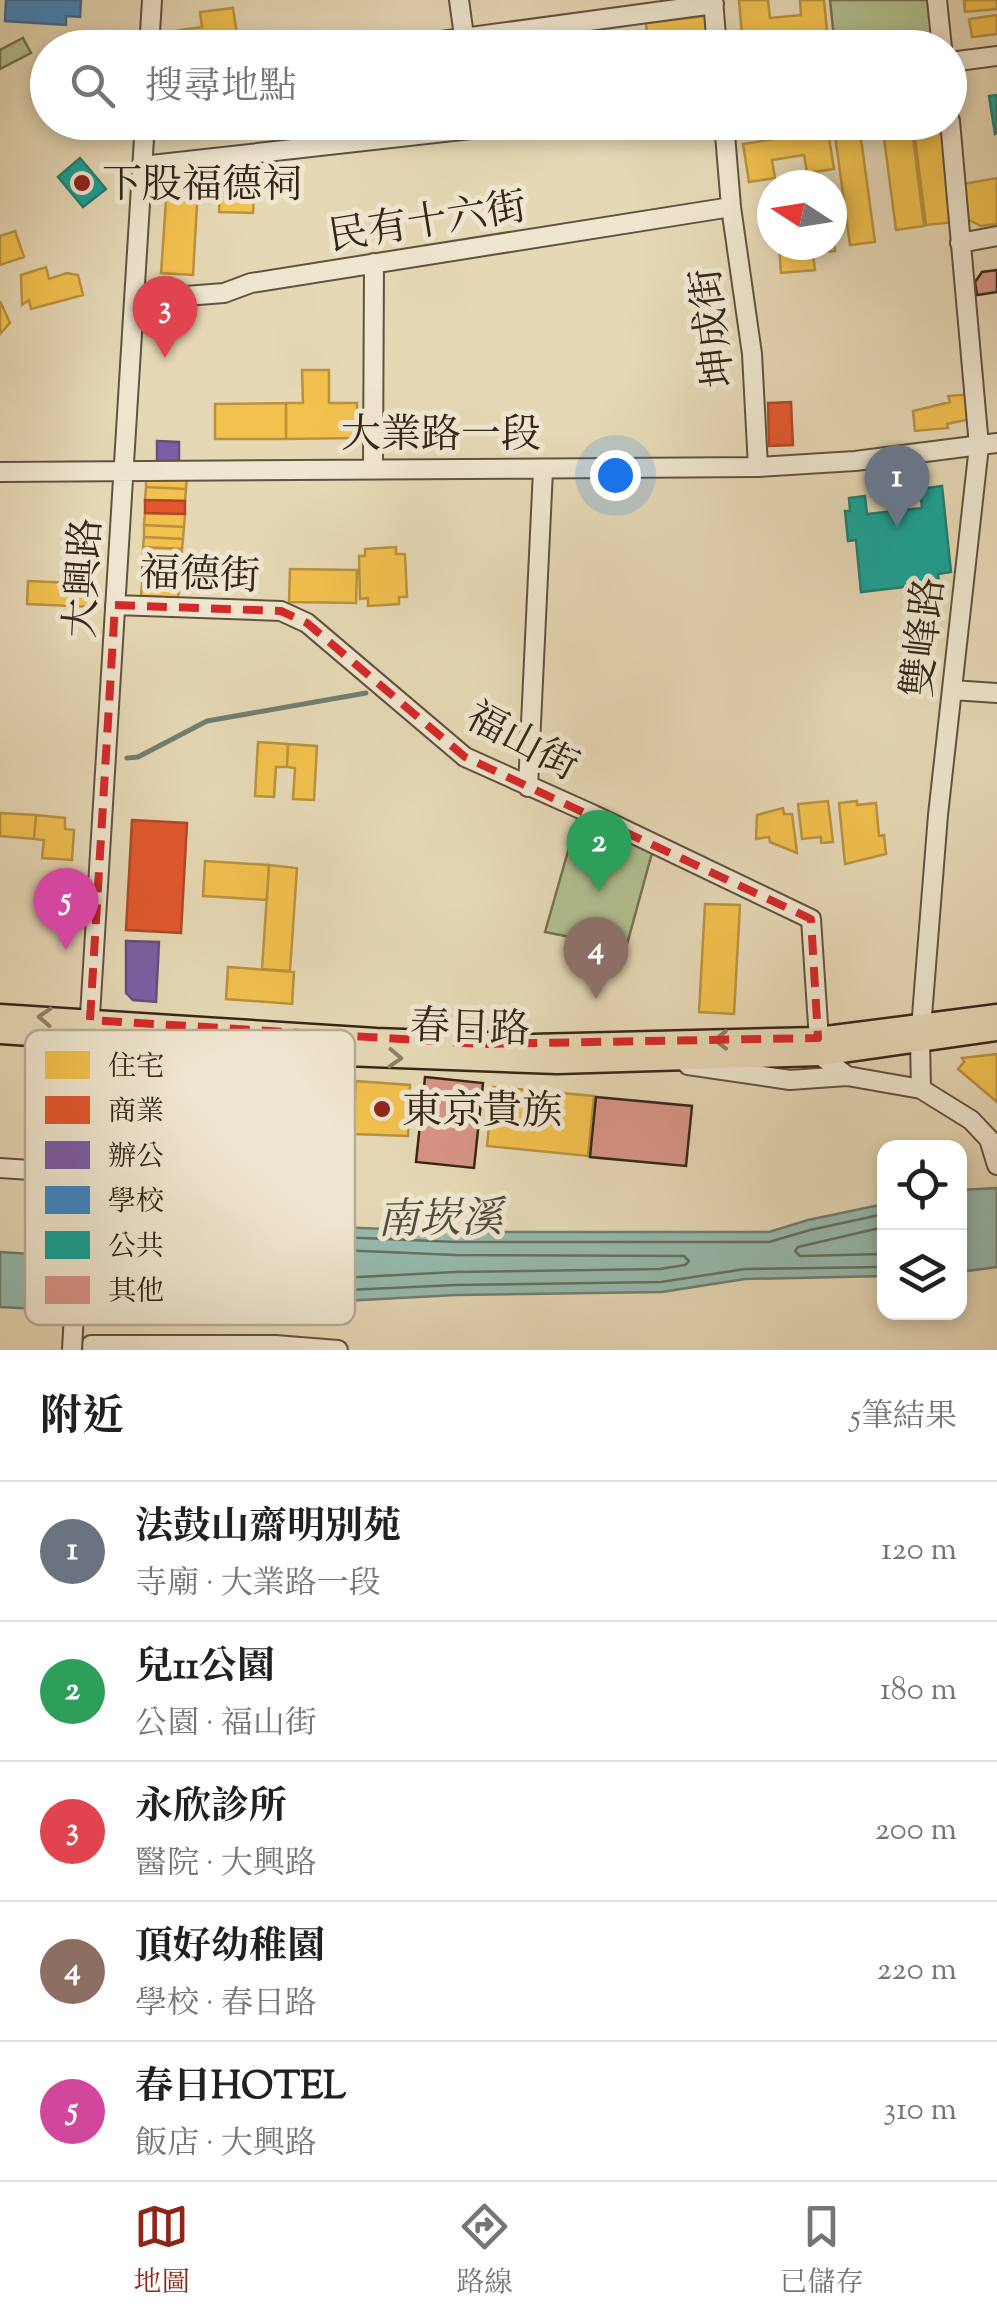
<!DOCTYPE html>
<html lang="zh-TW">
<meta charset="utf-8">
<style>
:root{--surface:#fff;--page:#f2f2f2;--text:#202124;--muted:#757577;--line:#e0e0e0;--accent:#8f2418}
body{margin:0;font-family:"Sorts Mill Goudy","Noto Serif TC",serif;background:var(--page);color:var(--text)}
.controls{position:absolute;right:30px;bottom:30px;display:grid;overflow:hidden;border-radius:20px;box-shadow:0 5px 15px #0003}
.controls button{width:90px;height:90px;display:grid;place-items:center;padding:0;border:0;border-bottom:2px solid var(--line);background:var(--surface);color:var(--text);font:50px sans-serif}
.compass{position:absolute;left:757px;top:170px;width:90px;height:90px;border-radius:50%;background:var(--surface);box-shadow:0 5px 15px #0003;rotate:282deg}
.you{position:absolute;left:615px;top:475px;width:35px;height:35px;margin:-25px;border:8px solid #fff;border-radius:50%;background:#1a73e8;box-shadow:0 0 0 15px #1a73e833}
.badge{display:grid;place-items:center;width:65px;height:65px;border-radius:50%;background:var(--accent);color:#fff;font-size:32px;font-weight:700}
.pin{position:absolute;translate:-50% -82px;filter:drop-shadow(0 2px 5px #0008)}
.pin::after{content:'';position:absolute;top:52px;width:35px;height:30px;background:inherit;clip-path:polygon(0 0,100% 0,50% 100%)}
.list{margin:0;padding:0;list-style:none}
h2{display:flex;justify-content:space-between;align-items:center;height:130px;margin:0;padding:0 40px;font-size:42px}
h2 small{font-size:32px;font-weight:400;color:var(--muted)}
.list li{display:grid;grid-template-columns:65px 1fr auto;gap:30px;align-items:center;box-sizing:border-box;height:140px;padding:0 40px;border-top:2px solid var(--line)}
.list b{display:block;font-size:38px;white-space:nowrap}
.list p{margin:0;font-size:32px;white-space:nowrap;color:var(--muted)}
.list em{font-size:32px;font-style:normal;color:var(--muted)}
.icon{flex:none;width:55px;height:55px;fill:none;stroke:currentColor;stroke-width:2;stroke-linecap:round;stroke-linejoin:round}
.map{position:relative;flex:none;width:997px;height:1350px;overflow:hidden}
.search{position:absolute;background:var(--surface);box-shadow:0 5px 15px #0003;left:30px;right:30px;top:30px;height:110px;display:flex;align-items:center;gap:25px;box-sizing:border-box;padding:0 35px;border-radius:55px;color:var(--muted);font-size:38px}
.sheet{height:830px;background:var(--surface)}
nav{display:flex;justify-content:space-around;align-items:center;box-sizing:border-box;height:140px;border-top:2px solid var(--line);background:var(--surface);font-size:28px;color:var(--muted)}
nav a{display:grid;justify-items:center;gap:5px}
nav .on{color:var(--accent)}
.map>svg:first-child{display:block}
.green{fill:#b1bf90;stroke:#747254;stroke-width:2.5}
.water{fill:#96baad;stroke:#707f72;stroke-width:2.5}
.homes{fill:#f2c14e;stroke:#ba923e;stroke-width:2.5}
.shops{fill:#e4572e;stroke:#b04828;stroke-width:2.5}
.offices{fill:#7b5ea7;stroke:#664d7c;stroke-width:2.5}
.schools{fill:#3f88c5;stroke:#3c6b91;stroke-width:2.5}
.public{fill:#17a398;stroke:#207e72;stroke-width:2.5}
.lines{fill:none;stroke-linecap:round;stroke-linejoin:round}
.shore{stroke:#667063;stroke-width:2.5}
.stream{stroke:#707f72;stroke-width:5}
.building{fill:#d89486;stroke:#362619;stroke-width:2.5}
.minor-casing{stroke:#625240;stroke-width:22}
.major-casing{stroke:#362619;stroke-width:25}
.minor{stroke:#efe6cf;stroke-width:18}
.major{stroke:#e6d8b5;stroke-width:20}
.minor-bridge-casing{stroke:#625240;stroke-width:22;stroke-linecap:butt}
.minor-bridge{stroke:#efe6cf;stroke-width:18}
.oneway{stroke:#8e7f67}
.marked{fill:none;stroke:#d62828;stroke-width:8;stroke-dasharray:20 12;stroke-linejoin:round}
.poi-dot{fill:#8f2418;stroke:#efe6cf;stroke-width:4}
.labels{text-anchor:middle;stroke-width:10;stroke-linejoin:round;paint-order:stroke}
.poi-label{font-size:40px;fill:#362619;stroke:#efe6cf;text-anchor:start}
.street-label{font-size:40px;fill:#362619;stroke:#efe6cf}
.water-label{font-size:42px;font-style:italic;fill:#4e4b3e;stroke:#efe6cf}
.key{fill:#efe6cf;stroke:#b8ac98;stroke-width:2.5}
.key-label{font-size:28px;fill:#362619}
</style>
<div class="map">
<svg width="997" height="1350" viewBox="0 0 997 1350">
<rect width="100%" height="100%" fill="#e6d8b5"/>
<filter id="stains"><feTurbulence type="fractalNoise" baseFrequency=".002" numOctaves="4"/><feColorMatrix values="0 0 0 0 .2 0 0 0 0 .09 0 0 0 0 .02 0 0 0 .5 -.17"/></filter>
<radialGradient id="worn" r=".72"><stop offset=".6" stop-color="#630" stop-opacity="0"/><stop offset="1" stop-color="#630" stop-opacity=".3"/></radialGradient>
<path class="green" d="M830 0H930L935 44 920 48 835 47Z
M23 38 31 53 0 69V50Z
M578 816 652 853 626 948 545 932Z"/>
<path class="water" d="M997 1188V1267L960 1272V1190Z
M884 1204V1276L745 1279 662 1292 456 1295 115 1313 0 1307V1252L126 1260 260 1232 315 1226 456 1232H769L808 1220Z"/>
<path class="homes" d="M739 0H768L770 18 801 15 800 0H824L828 41 743 48Z
M964 0H997V9L965 12Z
M233 8 239 48H173L174 31 202 27 200 12Z
M997 15V34L972 37 969 19Z
M706 16 710 48H648L646 23Z
M744 122H796L745 130Z
M882 122H911L924 226 896 230Z
M913 122H942L955 222 926 225Z
M859 124 875 242 850 245 834 128Z
M828 131 834 169 807 173 804 155 772 160 775 178 749 182 743 144Z
M221 169 255 171 253 213 219 212Z
M997 178V224L981 226 969 220 963 184Z
M806 180 807 185H774V183Z
M167 186 198 188 193 275 161 273Z
M832 217 835 251 813 253 812 245H832Z
M15 231 24 257 0 265V236Z
M812 245 815 270 781 273 779 246Z
M46 267 49 279 67 273 78 275 83 295 31 309 29 300 22 305 21 275Z
M0 301 10 323 0 334Z
M302 370H329V403H357V438L286 439V403H303Z
M972 394 971 419 947 424 948 428 915 431 913 411 950 402 948 396Z
M286 403V439H215V404Z
M146 475 187 477 186 489 146 487Z
M146 487 186 489 185 501 145 500Z
M145 513 185 514 184 527 144 525Z
M144 525 184 527 183 539 144 537Z
M144 537 183 539 182 549 143 547Z
M143 547 182 549 181 561 143 559Z
M396 547V554H405L407 597H399V604L368 606V598L360 599 359 556H365V549Z
M290 569 357 570 356 603 289 602Z
M142 572 180 574 179 586 142 584Z
M28 581 96 584 95 607 27 604Z
M142 584 179 586 178 598 141 596Z
M258 742 288 744 287 767H276L274 797 255 796Z
M288 744 317 746 314 800 293 799 295 768 287 767Z
M828 801 833 842 821 843V837L802 839 798 804Z
M857 801V805L876 803 879 836 884 835 886 854 845 864 839 803Z
M783 808 784 814H792L797 853 770 842 769 837 756 839 757 815Z
M0 813 36 815 34 839 0 836Z
M36 815 65 818V829L74 830 72 860 42 858 44 840 34 839Z
M205 861 269 865 267 900 203 896Z
M269 865 297 868 290 971 262 969Z
M705 904 740 905 734 1014 699 1012Z
M228 967 294 972 292 1004 226 999Z
M997 1054V1102L958 1069 964 1062 962 1058Z
M356 1081 410 1085 408 1136 353 1134Z
M493 1087 594 1096 588 1156 487 1146Z"/>
<path class="shops" d="M791 402 793 445 769 446 768 403Z
M145 500 185 501V514L145 513Z
M143 559 181 561 180 574 142 572Z
M132 820 187 823 181 933 126 930Z"/>
<path class="offices" d="M157 441 179 442V464H157Z
M126 941 159 942 156 1002 133 1000 126 993Z"/>
<path class="schools" d="M6 0H81L80 17 66 16V25L5 21Z"/>
<path class="public" d="M997 95V133L995 134 989 96Z
M80 158 106 189 83 207 58 177Z
M942 486 951 572 938 574 939 583 861 592 856 540 848 541 845 511H850L849 498 865 496 867 514 922 508 920 489Z"/>
<g class="lines">
<path class="shore" d="M884 1227 798 1247 795 1251 800 1256 884 1254
M315 1249 456 1255 684 1256 689 1261 685 1265 660 1269 455 1272 148 1288 143 1284 147 1279 264 1255Z
M88 1267 128 1270 262 1242 315 1236 456 1242H769L810 1230 884 1214
M86 1302 456 1285 661 1282 745 1269 884 1267"/>
<path class="stream" d="M127 758 138 757 207 721 366 693"/>
</g>
<path class="building" d="M997 270V292L977 295 975 282 982 272Z
M425 1077 483 1083 474 1168 416 1162Z
M596 1097 692 1106 686 1166 590 1157Z"/>
<g class="lines">
<g class="minor-casing">
<path id="minor" d="M459 0 464 36
M713 0 717 48
M937 0 942 48
M149 48 152 0
M390 48 714 4
M950 62 997 56
M724 122 731 207 752 354 758 467
M142 166 534 122
M960 243 997 236
M134 300 224 293 251 283 731 207
M373 467 374 263
M0 472 758 467 855 461 997 443
M115 605 281 611 307 623 465 757 594 815 811 919 820 1055 847 1076 921 1089 971 1120 989 1139 997 1165
M952 690 997 693
M528 787 543 470
M87 1064 145 122
M688 1065 790 1080 847 1076
M921 1089 920 1041 938 815 979 446 950 121
M0 1168 60 1172
M96 1225 104 1067 89 1038 65 1069 58 1216 97 1217
M91 1345H275L338 1350"/>
</g>
<g class="major-casing">
<path id="major" d="M0 1015 376 1039 533 1045 818 1038 997 1015
M0 1033 291 1053 557 1063 820 1055 997 1030"/>
</g>
<use href="#minor" class="minor"/>
<use href="#major" class="major"/>
<g class="minor-bridge-casing">
<path id="minor-bridge" d="M72 1350 87 1064"/>
</g>
<use href="#minor-bridge" class="minor-bridge"/>
</g>
<defs><path id="oneway-chevron" d="M-2-3.5L2.5 0L-2 3.5" fill="none" stroke-width="1.6" stroke-linecap="round" stroke-linejoin="round" transform="scale(2.5)"/></defs>
<g class="oneway">
<use href="#oneway-chevron" transform="translate(45 1017) rotate(-177)"/>
<use href="#oneway-chevron" transform="translate(721 1040) rotate(179)"/>
<use href="#oneway-chevron" transform="translate(395 1058) rotate(3)"/>
</g>
<path class="marked" d="M115 605 281 611 307 623 465 757 811 919 818 1038 482 1044 90 1020Z"/>
<g class="poi-dot">
<circle cx="82" cy="183" r="10"/>
<circle cx="382" cy="1109" r="10"/>
</g>
<g class="labels">
<g class="poi-label">
<text x="102" y="197">下股福德祠</text>
<text x="402" y="1123">東京貴族</text>
</g>
<g class="street-label">
<text transform="translate(427 220) rotate(-9)" y="14">民有十六街</text>
<text transform="translate(711 328) rotate(-97)" y="14">坤成街</text>
<text x="441" y="447">大業路一段</text>
<text transform="translate(200 573) rotate(2)" y="14">福德街</text>
<text transform="translate(82 578) rotate(-87)" y="14">大興路</text>
<text transform="translate(922 637) rotate(-84)" y="14">雙峰路</text>
<text transform="translate(523 740) rotate(28)" y="14">福山街</text>
<text transform="translate(470 1026) rotate(2)" y="14">春日路</text>
</g>
<g class="water-label">
<text transform="translate(440 1217) rotate(-1)" y="15">南崁溪</text>
</g>
</g>
<rect x="25" y="1030" width="330" height="295" rx="15" class="key"/>
<rect x="45" y="1051" width="45" height="28" fill="#f2c14e"/>
<rect x="45" y="1096" width="45" height="28" fill="#e4572e"/>
<rect x="45" y="1141" width="45" height="28" fill="#7b5ea7"/>
<rect x="45" y="1186" width="45" height="28" fill="#3f88c5"/>
<rect x="45" y="1231" width="45" height="28" fill="#17a398"/>
<rect x="45" y="1276" width="45" height="28" fill="#d89486"/>
<g class="key-label">
<text x="108" y="1075">住宅</text>
<text x="108" y="1120">商業</text>
<text x="108" y="1165">辦公</text>
<text x="108" y="1210">學校</text>
<text x="108" y="1255">公共</text>
<text x="108" y="1300">其他</text>
</g>
<rect width="100%" height="100%" filter="url(#stains)"/>
<rect width="100%" height="100%" fill="url(#worn)"/>
</svg>
<div class="controls">
<button><svg class="icon" aria-label="locate" viewBox="0 0 24 24"><circle cx="12" cy="12" r="6"/><path d="M12 2v4M12 18v4M2 12h4M18 12h4"/></svg></button>
<button><svg class="icon" aria-label="layers" viewBox="0 0 24 24"><path d="M12 4l9 5-9 5-9-5zM3 14l9 5 9-5"/></svg></button>
</div>
<svg class="compass" viewBox="-18 -18 36 36"><path d="M0-13l5 13h-10z" fill="#e53935"/><path d="M0 13l5-13h-10z" fill="#757577"/></svg>
<div class="you"></div>
<div class="pin badge" style="left:897px;top:527px;background:#6b7280">1</div>
<div class="pin badge" style="left:599px;top:892px;background:#2e9e5b">2</div>
<div class="pin badge" style="left:165px;top:358px;background:#e0444e">3</div>
<div class="pin badge" style="left:596px;top:999px;background:#8d6e63">4</div>
<div class="pin badge" style="left:66px;top:950px;background:#d1479c">5</div>
<div class="search"><svg class="icon" aria-label="search" viewBox="0 0 24 24"><circle cx="10" cy="10" r="6"/><path d="M15 15l6 6"/></svg>搜尋地點</div>
</div>
<section class="sheet">
<h2>附近<small>5筆結果</small></h2>
<ul class="list">
<li><span class="badge" style="background:#6b7280">1</span><div><b>法鼓山齋明別苑</b><p>寺廟 · 大業路一段</p></div><em>120 m</em></li>
<li><span class="badge" style="background:#2e9e5b">2</span><div><b>兒11公園</b><p>公園 · 福山街</p></div><em>180 m</em></li>
<li><span class="badge" style="background:#e0444e">3</span><div><b>永欣診所</b><p>醫院 · 大興路</p></div><em>200 m</em></li>
<li><span class="badge" style="background:#8d6e63">4</span><div><b>頂好幼稚園</b><p>學校 · 春日路</p></div><em>220 m</em></li>
<li><span class="badge" style="background:#d1479c">5</span><div><b>春日HOTEL</b><p>飯店 · 大興路</p></div><em>310 m</em></li>
</ul>
</section>
<nav>
<a class="on"><svg class="icon" aria-label="map" viewBox="0 0 24 24"><path d="M3 6l6-2 6 2 6-2v14l-6 2-6-2-6 2zM9 4v14M15 6v14"/></svg>地圖</a>
<a><svg class="icon" aria-label="directions" viewBox="0 0 24 24"><path d="M12 3l9 9-9 9-9-9zM9 14v-3h6M13 9l2 2-2 2"/></svg>路線</a>
<a><svg class="icon" aria-label="saved" viewBox="0 0 24 24"><path d="M7 4h10v16l-5-4-5 4z"/></svg>已儲存</a>
</nav>
